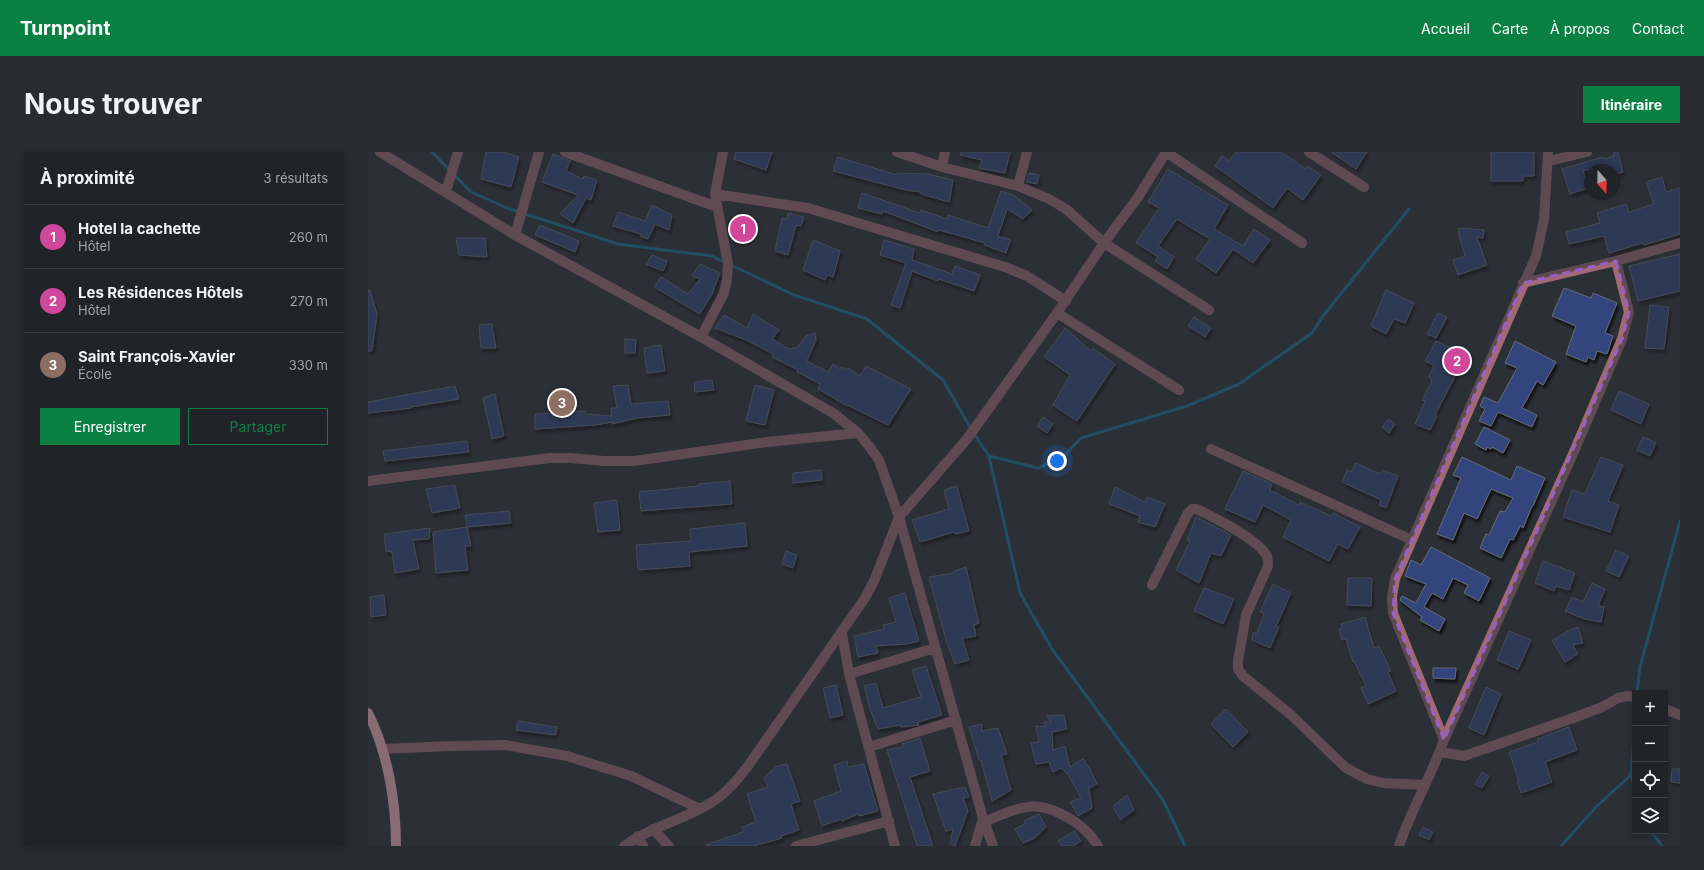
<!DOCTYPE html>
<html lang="fr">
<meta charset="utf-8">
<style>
:root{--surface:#202328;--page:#282b30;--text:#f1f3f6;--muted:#a2a4a8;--line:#3d4045;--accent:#0b8043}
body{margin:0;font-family:Inter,sans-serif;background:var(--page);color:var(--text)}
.controls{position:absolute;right:12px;bottom:12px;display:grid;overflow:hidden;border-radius:0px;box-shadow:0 2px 6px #0003}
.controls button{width:36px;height:36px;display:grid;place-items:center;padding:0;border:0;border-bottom:1px solid var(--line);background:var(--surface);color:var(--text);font:20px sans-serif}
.compass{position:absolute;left:1216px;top:12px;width:36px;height:36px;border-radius:50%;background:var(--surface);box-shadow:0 2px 6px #0003;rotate:160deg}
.you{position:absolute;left:689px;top:309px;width:14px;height:14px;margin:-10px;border:3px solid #fff;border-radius:50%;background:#1a73e8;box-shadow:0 0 0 6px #1a73e833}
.badge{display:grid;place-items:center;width:26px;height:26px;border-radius:50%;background:var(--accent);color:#fff;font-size:13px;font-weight:700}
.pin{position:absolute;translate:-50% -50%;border:2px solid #fff;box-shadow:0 1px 4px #0006}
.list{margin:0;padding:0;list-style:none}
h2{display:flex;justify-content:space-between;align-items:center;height:52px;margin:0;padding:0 16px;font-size:17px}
h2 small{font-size:13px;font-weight:400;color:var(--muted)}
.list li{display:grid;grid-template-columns:26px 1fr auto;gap:12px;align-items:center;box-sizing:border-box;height:64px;padding:0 16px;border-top:1px solid var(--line)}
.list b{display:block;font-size:15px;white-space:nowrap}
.list p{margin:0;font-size:13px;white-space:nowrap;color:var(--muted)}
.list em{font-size:13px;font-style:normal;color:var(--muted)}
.actions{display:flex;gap:8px;padding:12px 16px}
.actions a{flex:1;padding:9px 0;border:1px solid var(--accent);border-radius:0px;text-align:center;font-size:14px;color:var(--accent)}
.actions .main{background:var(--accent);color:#fff}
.icon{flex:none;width:22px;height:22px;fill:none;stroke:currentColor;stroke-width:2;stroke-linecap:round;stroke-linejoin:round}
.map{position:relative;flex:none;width:1312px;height:694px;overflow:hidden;border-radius:0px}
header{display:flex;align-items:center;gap:24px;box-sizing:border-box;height:56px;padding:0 20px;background:var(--accent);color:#fff}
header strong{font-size:19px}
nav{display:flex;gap:22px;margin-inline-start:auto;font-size:14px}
.intro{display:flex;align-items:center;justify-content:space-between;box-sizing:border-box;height:96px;padding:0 24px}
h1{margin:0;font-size:28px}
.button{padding:10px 18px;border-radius:0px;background:var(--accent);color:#fff;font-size:14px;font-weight:700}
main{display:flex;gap:24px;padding:0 24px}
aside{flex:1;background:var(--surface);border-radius:0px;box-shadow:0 2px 6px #0003}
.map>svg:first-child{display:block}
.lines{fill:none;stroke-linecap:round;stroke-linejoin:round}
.stream{stroke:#157396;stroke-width:3}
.building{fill:#30457d;stroke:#676b74;filter:url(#shadow)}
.minor{stroke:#a16a72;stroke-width:10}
.major{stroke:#f8b4bd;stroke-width:10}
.marked{fill:none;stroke:#9861ca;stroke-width:3;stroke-dasharray:8 5;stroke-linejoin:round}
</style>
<header>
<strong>Turnpoint</strong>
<nav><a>Accueil</a><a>Carte</a><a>À propos</a><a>Contact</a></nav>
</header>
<div class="intro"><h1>Nous trouver</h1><a class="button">Itinéraire</a></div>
<main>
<aside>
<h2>À proximité<small>3 résultats</small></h2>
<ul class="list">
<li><span class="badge" style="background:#d1479c">1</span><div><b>Hotel la cachette</b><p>Hôtel</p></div><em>260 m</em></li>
<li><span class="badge" style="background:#d1479c">2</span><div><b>Les Résidences Hôtels</b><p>Hôtel</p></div><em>270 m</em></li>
<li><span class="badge" style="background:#8d6e63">3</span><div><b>Saint François-Xavier</b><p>École</p></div><em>330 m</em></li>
</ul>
<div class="actions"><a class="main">Enregistrer</a><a>Partager</a></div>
</aside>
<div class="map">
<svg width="1312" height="694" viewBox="0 0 1312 694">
<defs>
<filter id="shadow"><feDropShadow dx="2" dy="3.5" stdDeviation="1" flood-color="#0009"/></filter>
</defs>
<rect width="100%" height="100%" fill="#2b2f36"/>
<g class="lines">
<path class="stream" d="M64 0 103 40 139 56 250 92 344 104 356 110
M361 112 426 143 499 167 575 228 603 277
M606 282 621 304 652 441 684 497 795 648 817 694
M621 304 670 316 694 306 713 286 819 254 871 232 944 181 955 164 1041 57
M1269 541 1272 515 1312 369
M1267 571 1263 623 1267 636
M1283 679 1294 694
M1193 694 1229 654 1263 623"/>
</g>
<path class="building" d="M118 0H135L151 5 143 35 113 27Z
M368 0H404L398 18 366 7Z
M593 0H642L637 21 611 16 614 8 592 3Z
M868 0H913L938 17 940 14 953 23 935 48 919 36 905 56 847 14 854 4 861 9Z
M963 0H999L988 17Z
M1123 0H1166V24H1155V29H1123Z
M1246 0H1250L1255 20 1246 22V18H1215L1220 36 1202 42 1194 17 1235 5 1236 7 1246 4Z
M185 2 202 9 198 19 215 27 216 24 229 28 223 48 218 46 205 71 192 62 210 43 174 30Z
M470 5 529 23V21L560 22 585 28 581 50 553 42V40L538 38 465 19Z
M800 17 860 53 846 77 875 94 886 77 902 88 885 111 865 97 848 121 828 107 842 87 809 67 790 94 806 105 799 117 787 109 790 105 768 91 791 56 780 50Z
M661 21 671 23 669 32 659 30Z
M1294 25 1298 40 1312 36V82L1276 93 1275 91 1241 101 1236 84 1201 92 1198 80 1232 71 1229 61 1258 52 1261 60 1286 52 1278 30Z
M633 39 647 44 664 58 655 67 639 57 630 84 642 88 638 101 616 93 617 91 571 78 570 80 515 59 514 62 490 56 494 41 552 61 553 58 579 67 580 63 620 76Z
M284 53 304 63 301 78 287 72 280 87 272 84 273 82 245 74 250 60 277 69Z
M420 61 436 65 433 74 428 73 420 103 407 99 414 66 419 67Z
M172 73 211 89 207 100 167 83Z
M1091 76 1116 78 1115 86 1109 85 1119 113 1090 123 1085 108 1097 104 1091 84Z
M88 86H117L119 105 91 103Z
M445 88 472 99 465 125 459 123 457 128 435 118Z
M516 88 546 97 544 108 584 122 587 114 612 123 606 139 571 127 570 129 544 119 532 156 523 153 538 111 512 103Z
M1312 102V139L1270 149 1261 114Z
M284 103 299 109 295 119 278 112Z
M332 112 352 121 345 139H346L332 162 286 135 293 125 320 142 332 127 324 124Z
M1196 136 1223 146 1225 141 1249 151 1237 181 1245 184 1239 202 1229 199 1226 208 1220 205 1218 210 1198 202 1208 174 1184 164Z
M0 138H2L9 162 4 199H0Z
M1018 138 1046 151 1037 171 1026 167 1018 182 1003 174Z
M1282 153 1301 155 1296 197 1277 196Z
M1070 161 1079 165 1068 186 1059 182Z
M385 162 411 178 404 187 421 197 430 195 438 184 447 181 448 188 439 209 460 220 465 212 472 217 473 215 479 218 480 216 492 224 498 214 543 237 520 273 479 253V254L450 237 452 232 429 220 430 218 404 205 405 202 378 188 347 176 356 163 379 176Z
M826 165 843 176 837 185 820 174Z
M124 172 128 196H113L111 173Z
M697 176 723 199 725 196 747 212 709 269 685 253 702 223 676 205Z
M257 187 268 188 267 201H257Z
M1068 189 1098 203 1067 263 1069 264 1062 278 1047 272 1057 249 1054 248 1064 229 1061 225 1066 213 1057 209Z
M1147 189 1188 210 1175 233 1169 229 1154 256 1169 263 1164 275 1130 260 1123 274 1111 269 1117 257 1112 254 1116 245 1130 251 1149 216 1137 211Z
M293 193 297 219 279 221 276 196Z
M344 228 346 238 327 240 326 230Z
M260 233 263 252 300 249 302 263 269 266 244 272V270L227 273 167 277V262L218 259V262L244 264 243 256H249L245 234Z
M387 233 406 238 397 273 378 269Z
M87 234 91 247 43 255V256L0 261V250Z
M1251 239 1281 252 1273 272 1243 258Z
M127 242 136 284 124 287 115 246Z
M675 265 685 272 679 281 669 274Z
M1020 267 1027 272 1021 281 1014 275Z
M1116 275 1142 288 1135 301 1124 295 1123 297 1119 295 1118 298 1107 292Z
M1275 285 1288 291 1282 304 1269 298Z
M99 289 101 300 17 309 15 299Z
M1094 305 1143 328 1149 314 1177 326 1165 354H1164L1155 376 1152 374 1145 388 1142 387 1133 406 1112 396 1118 382 1121 383 1132 359 1137 360 1145 346 1123 337 1109 367 1096 361 1085 388 1069 382 1093 326 1085 323Z
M1233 305 1255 313 1240 349 1251 353 1242 380 1195 365 1204 338 1217 342Z
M988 311 1012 322 1014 318 1030 324 1018 356 1011 353 1013 348 974 330 979 318 983 320Z
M453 318 454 328 425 331V321Z
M875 319 904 332 902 338 931 353 932 350 963 364 965 361 992 375 980 397 970 392 961 409 915 385 923 368 895 353 887 370 857 357Z
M362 329 364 352 273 359 271 340 331 334V332Z
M87 333 92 356 64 361 58 337Z
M589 334 601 379 587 382 586 380 552 390 544 368 581 357 576 338Z
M747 335 777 350 779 345 797 352 787 375 770 370 772 364 741 352Z
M249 348 252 378 230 380 226 351Z
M141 359 143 371 99 375 97 363Z
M828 365 863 383 853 404 843 401 831 431 808 418 822 389 819 388Z
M377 371 379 394 321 400 322 414 270 418 268 393 323 389 322 377Z
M99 375 103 394H97L100 418 68 421 65 380Z
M62 376 61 387 45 388 51 417 27 421 24 400 18 399 16 382Z
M1063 395 1122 426 1111 449 1096 441 1100 433 1085 426 1075 447 1064 441 1056 455 1077 467 1071 479 1052 468 1054 465 1032 448 1034 444 1048 451 1058 432 1037 424 1043 408 1053 413Z
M1248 398 1261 404 1251 425 1238 419Z
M418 399 429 403 425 416 414 412Z
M1175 409 1207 421 1201 438 1188 434 1186 439 1167 431Z
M598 415 611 471 606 473 608 484 594 486 601 508 587 512 578 488 561 425 586 421V419Z
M980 426H1004L1003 454 979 453Z
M1224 431 1237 437 1230 454 1236 455 1233 470 1216 467 1197 459 1204 445 1215 450Z
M905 432 923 441 908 474 911 475 902 496 884 488 885 481H889L896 461 892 460Z
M836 436 866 447 855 472 826 459Z
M537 441 551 489 539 492 508 494 510 501 490 505 486 484 516 477 515 473 528 470 521 446Z
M16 443 18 463 3 465 2 445Z
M997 465 1006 496 1011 494 1023 519 1020 520 1028 539 1000 552 993 536 998 534 986 509 985 510 978 487 974 488 971 477 974 476 973 472Z
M1210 475 1215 491 1205 493 1210 502 1197 510 1184 489 1202 478Z
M1141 479 1163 488 1150 517 1129 508Z
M558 514 574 563 550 570 551 573 533 575 532 573 510 577 502 557 496 534 508 531 515 556 553 545 544 518Z
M1065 516H1088L1087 527 1065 526Z
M468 533 475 563 462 566 455 536Z
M1118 535 1133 542 1116 583 1101 576Z
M858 557 880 580 865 595 843 572Z
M696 563 699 577 684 580 685 598 697 594 702 615 715 607 722 617 729 632 721 636 724 656 710 664 702 650 713 646 700 623 693 616 685 620 681 610 668 612 663 591 671 590 668 574 678 575 676 570H683L679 564Z
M150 569 189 575 188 583 148 578Z
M614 572V579L630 576 639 602 633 603 643 638 624 649 613 608H611L601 575Z
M1201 575 1209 598 1177 610 1184 630 1153 641 1149 629H1151L1141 600 1170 590 1169 587Z
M552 586 562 619 542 625 565 694H549L519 598 535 595 534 592Z
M479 609 480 615 496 612 510 659 491 664 490 662 474 669 473 667 454 674 446 649 473 639 466 613Z
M419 612 432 649 423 652 431 678 413 684 414 686 386 694H338V693L375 680 374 675 388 670 379 642 400 635 396 626 409 614Z
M1304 617H1312V631L1303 630Z
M1114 620 1121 624 1114 636 1107 632Z
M597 635 601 645 595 646 600 659 587 694 582 692 585 677 578 679 565 642Z
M759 643 766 658 752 668 745 654Z
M671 662 678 675 667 686 655 691 647 677 658 671 656 669Z
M1055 675 1065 680 1061 688 1051 683Z
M706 679 713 689 705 694H694L690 689Z"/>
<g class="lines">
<path class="minor" d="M12 0 147 83 333 185 465 261 490 281 501 294 511 308 531 365 615 666 625 694
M197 0 349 55
M529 0 574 15 650 34 681 47 698 57 736 91 841 158
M798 0 934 91
M941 0 996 35
M1181 9 1219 0
M574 15 577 0
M650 34 659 0
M78 39 90 0
M347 42 440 56 637 115 659 124 698 149
M147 83 171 0
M1155 131 1248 109 1312 91
M689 161 811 238
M333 185 356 141 359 128 360 112 347 42 355 0
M843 297 1044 388
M0 329 182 306H202L236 309H266L399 290 490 281
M784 433 820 361 824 357H829C847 366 890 387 899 404 900 407 900 410 900 414L878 463 870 509V517L875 524 922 562 978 616 999 627 1015 631 1057 633
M474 481 481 522 527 694
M481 522 567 496
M1297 557 1312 563
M1076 588 1205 302 1254 187 1261 160 1248 109
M501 595 588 568
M14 597 82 594 137 593 199 604 263 624 330 656
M1072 600 1096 604 1208 565 1234 555 1250 546 1259 544 1267 545
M616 670C628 665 641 659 654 656 681 649 716 671 730 694
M285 677 301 694
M270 684 275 694
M256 694C285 673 323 666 350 646 362 637 371 626 380 614L497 446 506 429 531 365 599 287 689 161 736 91 770 45 798 0
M428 694 521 669
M607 694 615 666
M1031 694C1043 658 1063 625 1076 588L1025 461 1024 445 1027 427 1168 104 1176 68 1180 0"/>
<path class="major" d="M0 561C20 601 28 650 28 694"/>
</g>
<path d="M0 0H1312V694H0ZM1248 109 1261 160 1254 187 1076 588 1025 461 1027 427 1155 131Z" fill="#2b2f36" fill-opacity=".55" fill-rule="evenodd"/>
<path class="marked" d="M1248 109 1261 160 1254 187 1076 588 1025 461 1027 427 1155 131Z"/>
</svg>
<div class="controls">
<button>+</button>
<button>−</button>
<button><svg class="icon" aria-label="locate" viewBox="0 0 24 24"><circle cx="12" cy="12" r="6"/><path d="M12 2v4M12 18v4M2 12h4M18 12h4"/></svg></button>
<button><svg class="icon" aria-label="layers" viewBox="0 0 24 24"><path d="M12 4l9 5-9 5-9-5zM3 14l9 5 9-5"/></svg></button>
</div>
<svg class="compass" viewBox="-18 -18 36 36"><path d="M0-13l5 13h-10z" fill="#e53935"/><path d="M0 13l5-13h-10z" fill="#a2a4a8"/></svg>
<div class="you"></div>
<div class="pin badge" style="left:375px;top:77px;background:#d1479c">1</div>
<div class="pin badge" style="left:1089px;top:209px;background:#d1479c">2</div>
<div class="pin badge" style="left:194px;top:251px;background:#8d6e63">3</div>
</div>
</main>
